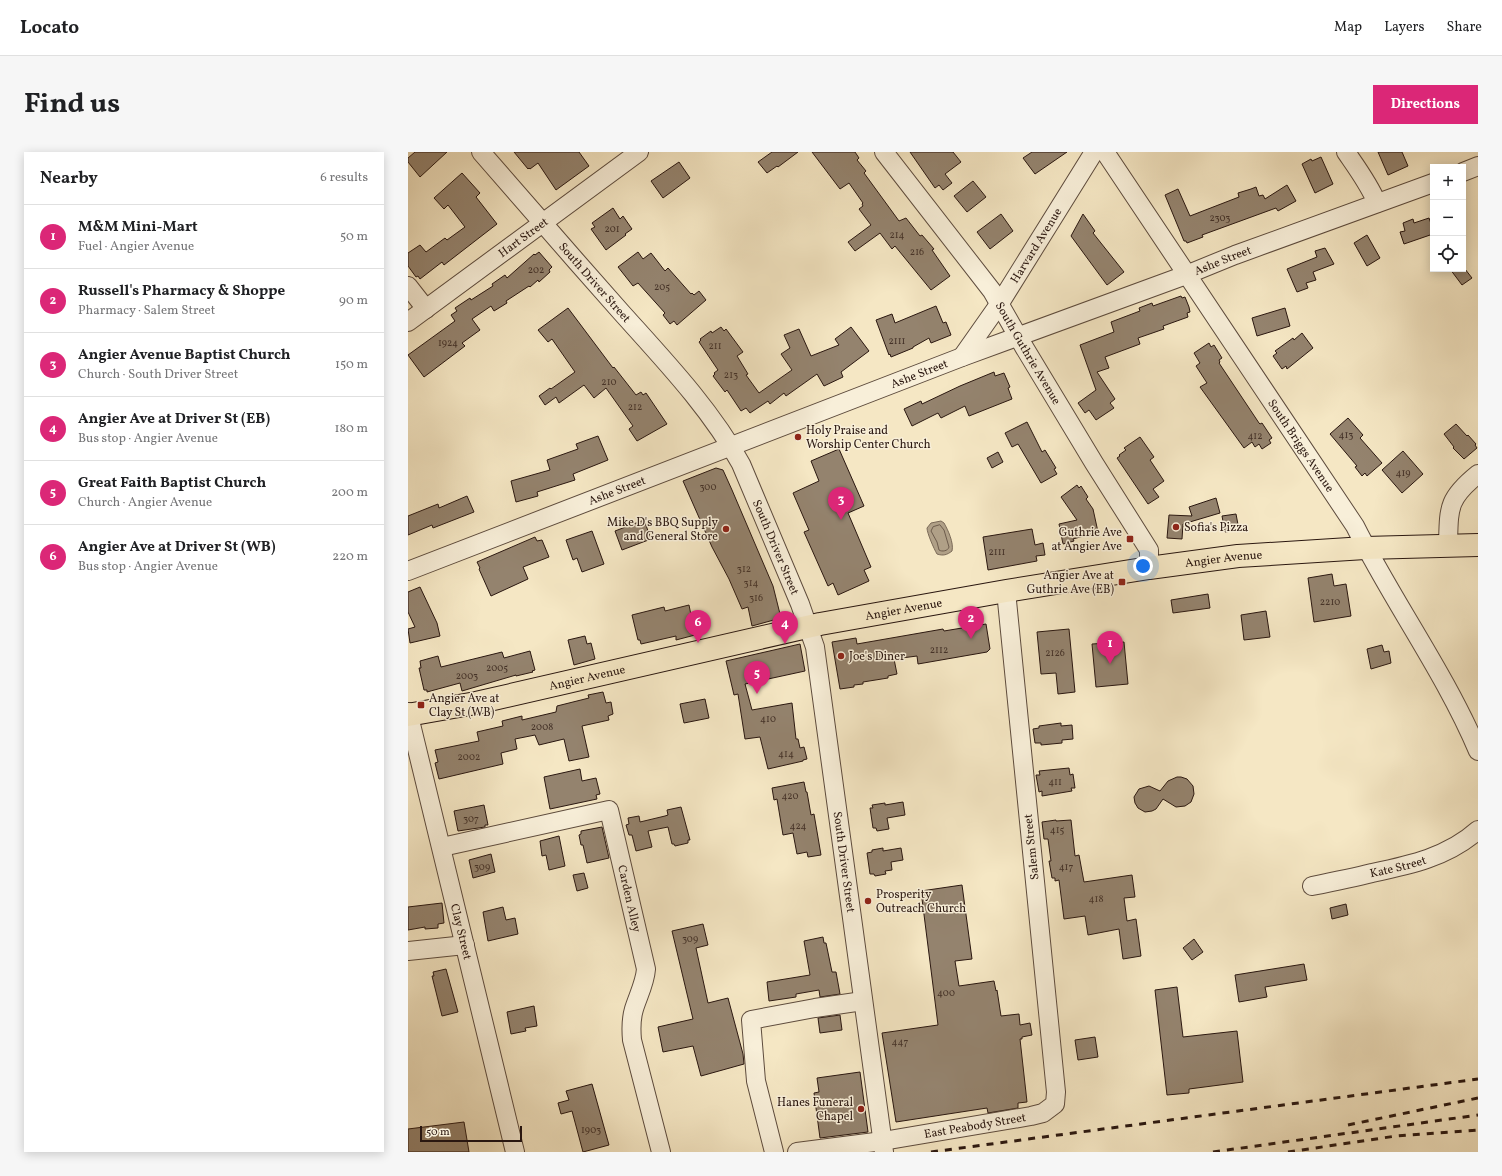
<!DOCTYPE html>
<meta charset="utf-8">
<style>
:root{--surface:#fff;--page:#f6f6f6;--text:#202124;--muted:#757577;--line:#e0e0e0;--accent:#db2777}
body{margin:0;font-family:Vollkorn,serif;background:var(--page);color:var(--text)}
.controls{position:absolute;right:12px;top:12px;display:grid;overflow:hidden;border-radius:0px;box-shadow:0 2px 10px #0003}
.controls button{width:36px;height:36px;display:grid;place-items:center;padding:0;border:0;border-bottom:1px solid var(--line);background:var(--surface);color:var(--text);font:20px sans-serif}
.scale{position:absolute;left:12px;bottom:10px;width:102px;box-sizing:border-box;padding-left:4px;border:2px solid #2a1710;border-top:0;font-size:11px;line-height:14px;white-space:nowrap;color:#2a1710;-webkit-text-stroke:3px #f8efd9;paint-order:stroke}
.you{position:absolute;left:735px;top:414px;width:14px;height:14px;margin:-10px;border:3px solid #fff;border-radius:50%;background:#1a73e8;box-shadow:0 0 0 6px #1a73e833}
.badge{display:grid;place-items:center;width:26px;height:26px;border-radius:50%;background:var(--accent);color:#fff;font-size:13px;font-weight:700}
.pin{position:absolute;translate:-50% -33px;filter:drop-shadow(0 1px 2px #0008)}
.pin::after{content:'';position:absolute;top:21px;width:14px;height:12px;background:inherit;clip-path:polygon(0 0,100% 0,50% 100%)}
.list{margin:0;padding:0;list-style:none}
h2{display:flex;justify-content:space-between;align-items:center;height:52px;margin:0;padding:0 16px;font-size:17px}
h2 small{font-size:13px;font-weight:400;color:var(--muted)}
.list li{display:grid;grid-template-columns:26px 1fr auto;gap:12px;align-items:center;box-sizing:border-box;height:64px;padding:0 16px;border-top:1px solid var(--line)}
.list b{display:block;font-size:15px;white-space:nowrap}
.list p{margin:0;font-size:13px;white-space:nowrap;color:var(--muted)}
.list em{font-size:13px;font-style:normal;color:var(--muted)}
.icon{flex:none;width:22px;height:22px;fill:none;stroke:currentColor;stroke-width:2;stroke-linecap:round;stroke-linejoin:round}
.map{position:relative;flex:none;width:1070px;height:1000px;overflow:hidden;border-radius:0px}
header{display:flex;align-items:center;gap:24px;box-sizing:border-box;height:56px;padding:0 20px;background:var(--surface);border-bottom:1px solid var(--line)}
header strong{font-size:19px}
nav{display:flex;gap:22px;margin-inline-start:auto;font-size:14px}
.intro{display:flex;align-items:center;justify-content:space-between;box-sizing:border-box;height:96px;padding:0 24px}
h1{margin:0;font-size:28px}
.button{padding:10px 18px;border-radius:0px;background:var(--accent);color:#fff;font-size:14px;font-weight:700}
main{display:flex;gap:24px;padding:0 24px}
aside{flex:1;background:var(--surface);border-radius:0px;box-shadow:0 2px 10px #0003}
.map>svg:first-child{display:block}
.water{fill:#b0a087;stroke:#7a6957}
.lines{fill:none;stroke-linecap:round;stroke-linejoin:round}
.shore{stroke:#6d5c4c;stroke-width:1}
.building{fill:#94836e;stroke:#2a1710}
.minor-casing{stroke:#5d4b3d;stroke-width:20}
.major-casing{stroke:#2a1710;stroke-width:24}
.minor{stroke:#f8efd9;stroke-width:18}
.major{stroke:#f5e7c4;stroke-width:22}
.rail{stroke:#2a1710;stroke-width:3;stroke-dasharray:7 7;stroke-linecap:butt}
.poi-dot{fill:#8f2418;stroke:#f8efd9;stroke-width:1.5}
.labels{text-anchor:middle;stroke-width:3;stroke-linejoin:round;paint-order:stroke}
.number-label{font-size:10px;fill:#443228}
.street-label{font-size:12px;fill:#2a1710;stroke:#f8efd9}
.poi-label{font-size:12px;fill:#2a1710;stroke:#f8efd9;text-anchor:start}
</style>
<header>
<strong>Locato</strong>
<nav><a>Map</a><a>Layers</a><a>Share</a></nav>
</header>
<div class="intro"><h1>Find us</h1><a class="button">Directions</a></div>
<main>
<aside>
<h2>Nearby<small>6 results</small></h2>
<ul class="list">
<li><span class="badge">1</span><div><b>M&amp;M Mini-Mart</b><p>Fuel · Angier Avenue</p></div><em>50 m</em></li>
<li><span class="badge">2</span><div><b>Russell's Pharmacy &amp; Shoppe</b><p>Pharmacy · Salem Street</p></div><em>90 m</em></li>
<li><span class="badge">3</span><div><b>Angier Avenue Baptist Church</b><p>Church · South Driver Street</p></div><em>150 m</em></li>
<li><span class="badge">4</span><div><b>Angier Ave at Driver St (EB)</b><p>Bus stop · Angier Avenue</p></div><em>180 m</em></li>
<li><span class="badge">5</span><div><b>Great Faith Baptist Church</b><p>Church · Angier Avenue</p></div><em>200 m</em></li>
<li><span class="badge">6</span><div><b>Angier Ave at Driver St (WB)</b><p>Bus stop · Angier Avenue</p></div><em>220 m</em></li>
</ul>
</aside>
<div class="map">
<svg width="1070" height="1000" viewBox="0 0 1070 1000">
<rect width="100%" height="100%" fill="#f5e7c4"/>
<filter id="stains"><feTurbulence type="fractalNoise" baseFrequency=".005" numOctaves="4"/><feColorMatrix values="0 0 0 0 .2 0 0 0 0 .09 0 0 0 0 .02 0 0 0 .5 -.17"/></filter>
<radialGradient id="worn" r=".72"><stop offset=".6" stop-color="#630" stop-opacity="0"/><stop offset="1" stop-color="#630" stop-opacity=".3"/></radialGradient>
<path class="water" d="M533 369 536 371C540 378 546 391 544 399 539 403 535 404 529 402 526 397 519 381 519 376L523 371Z"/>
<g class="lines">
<path class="shore" d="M532 373 536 378 541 395C540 399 534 400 531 398L529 390 523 379 525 375Z"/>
</g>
<path class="building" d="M7 0H39L12 25 0 10V6Z
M106 0H171L181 14 148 38 130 11 122 17 121 16 120 17Z
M364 0H390L370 15 369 14 359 21 350 10Z
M404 0H447L451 6 449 8 458 19 456 21 491 69 498 66 512 84 514 83 526 97 524 98 542 124 523 138 487 94 484 97 472 81 447 99 440 90 463 73 451 57 455 54 454 52 455 51 441 31 432 37Z
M502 0H545L553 10 537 22 544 31 535 38 531 33 527 36Z
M624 0H659L627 22 615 6Z
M970 0H994L1000 14 980 23Z
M913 5 925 32 907 41 894 12 903 7 904 9Z
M271 10 282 26 255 46 243 29Z
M54 21 72 41 68 45 89 72 36 113 34 110 12 127 10 124 8 125 0 114V101L12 93 18 100 37 86 39 88 57 75 40 53 36 57 26 46Z
M565 29 578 45 559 60 546 44Z
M879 33 888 49 870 59 868 56 794 83 795 85 779 91 778 89H776L757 43 770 37 782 64 831 45 830 41 843 37 848 35 851 44 855 43 857 47Z
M205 56 212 67 215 64 224 77 217 82 218 83 198 98 183 77 187 75 184 71Z
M593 62 605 79 582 97 569 80Z
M675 62 687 79 685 81 716 120 699 133 663 84Z
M1021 66 1025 77V82L996 92 992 80 997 79 995 71 1005 67 1006 71Z
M959 83 972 106 959 114 946 91Z
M917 96 926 112 905 120 908 128 898 131 900 136 889 140 879 117 909 105 907 99Z
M131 100 144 115 141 118 142 120 131 130 130 128 122 135 121 134 98 149 99 151 86 159 83 154 64 167 72 178 54 191 57 194 16 225 0 203 47 169 43 163 49 159 47 156 62 146 63 148 85 134 84 132 97 123 99 126 126 102 127 103Z
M230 100 235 107 243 101 257 119 260 116 283 142 284 141 286 143 291 139 298 148 269 173 266 169 262 172 255 163 257 161 230 131 225 134 210 115Z
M1042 117H1057L1064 126 1054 133Z
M773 144 774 146 777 145 781 155 782 160 779 161 780 165 755 174 756 177 730 186 732 192 697 205 701 216 689 220 707 247 702 251 706 256 688 268 681 258 677 261 670 251 688 238 672 193 706 180 703 170 732 159 731 156 744 151 745 154Z
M528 154 535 171 538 170 543 183 523 191 521 186 505 195V196L483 205 482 202 481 203 468 168 484 162 487 171Z
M160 156 205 216 206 215 228 243 233 240 235 243 238 241 259 272 229 289 221 277 225 274 198 236 186 246 176 233 151 251 148 245 137 253 131 244 142 236 143 237 167 220 144 187 140 190 130 178Z
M877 156 882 174 849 184 844 166Z
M313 175 316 179 318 177 335 200 329 204 340 222 338 223 351 241 384 218 373 202 382 196 376 183 391 177 403 204 431 193 427 187 443 175 461 199 433 220 435 225 416 234 409 222 378 244 376 241 362 252 360 249 342 261 338 256 333 259 319 238 317 240 305 224 307 222 306 221 310 218 291 190 293 188 292 187 303 179 304 181Z
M894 181 905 196 879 217 878 214 874 217 865 204 869 201 867 199 885 186 886 188Z
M801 191 803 195 806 193 814 206 811 208 812 210 811 211 851 271 852 272 854 271 864 286 861 288 863 291 854 297 851 292 847 295 844 290 836 296 792 235 799 231 788 214 792 211 786 201Z
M586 220 587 224 596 221 602 235 600 236 604 247 561 264 557 254 533 266 530 261 504 274 496 257 513 249 514 252 552 234Z
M940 266 955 283 952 286 974 311 959 324 957 321 954 324 947 315 949 314 922 282Z
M619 270 634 300 637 298 648 316 646 317 649 322 633 331 610 292 604 295 597 281Z
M1048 272 1059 284 1060 283 1068 292 1067 293 1069 296 1056 307 1045 296 1046 295 1036 282Z
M190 284 200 308 165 322 167 328 129 340 130 344 108 350 103 329 142 318 139 308 170 297 168 292Z
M732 285 746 305 742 308 756 329 745 337 751 345 740 352 709 306 712 304 711 303 718 298 716 296Z
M431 297 456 354 440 361 463 415 456 418 461 429 430 443 425 431 420 434 396 380 401 378 385 341 411 329 403 309Z
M995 299 1015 322 994 341 974 318Z
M590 300 595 310 584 316 579 306Z
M308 316 315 318 324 338 365 434 373 466 344 474 340 455 334 457 321 427 304 395 275 329Z
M669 333 671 336 673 334 680 345 678 347 685 357 690 380 665 387 666 389 655 392 651 372 669 368 653 345Z
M59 344 66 360 25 376 24 373 0 383V364L30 352 31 356Z
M808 346 812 361 775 372 774 387 759 386 761 363 784 364 781 355Z
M828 362 831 378 817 380 814 364Z
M236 368 243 387 214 398 207 379Z
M624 377 627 393 635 391 637 403 628 404 629 409 580 418 575 385Z
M184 379 196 412 174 420 169 406 165 408 158 388Z
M127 385 129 389 134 388 141 405 115 415 120 427 83 444 71 417 72 416 69 410Z
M924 422 926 434 938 432 943 464 906 470 900 426Z
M12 435 29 471 32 484 2 491 0 477 7 475 0 460V440Z
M800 442 802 456 765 461 763 448Z
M281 453 287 483 268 488V484L233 492 232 488H230L224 463 256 455 257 459Z
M858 459 862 485 836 488 833 463Z
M578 472 582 497 579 500 510 512 509 504 486 507 489 522 480 524V526L455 530V532L446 533V535L432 537 424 490 448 486 449 492 535 477 536 479Z
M661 477 667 540 650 542 648 521 633 522 629 480Z
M177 484 179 492 183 491 187 507 166 513 160 488Z
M716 490 720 532 688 535 684 492Z
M392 492 397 519 337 532 344 558 384 551 388 587H390L392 596 396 595 399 607 395 608V609L360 617 352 585 337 587 330 542 326 543 318 509Z
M974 493 976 500 981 499 983 511 963 517 959 497Z
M122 499 127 518 124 519 125 520 108 524V523L54 539 52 531 19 540V538H16L11 516H13L12 509 30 504 33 515 94 500 96 506Z
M195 540 198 551 203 550 205 562 200 564 201 568 174 574 181 605 161 609 156 587 131 593 127 583 107 587 109 597 93 601 95 612 31 627 27 611 30 610 27 598 71 589 69 580 95 574 94 569 114 564V568L148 560 149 554 181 546 180 543Z
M297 547 301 566 276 571 272 552Z
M653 571V574L664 573 665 587 654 588V591L633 593V591H627L625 577 631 576V574Z
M661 616 662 623 665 622 667 636H663L664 639 634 644V639L631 640 628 623H632L631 619Z
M172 617 174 629 188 626 192 642 188 643 189 647 142 657 136 625Z
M769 625H773L779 627 785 634 786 642 783 650 777 654 768 655 755 647 748 657 744 659 737 660 730 656 727 651 726 645 731 637 741 634 752 639 760 629Z
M396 630 398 640H399L403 663 406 662 413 703 400 705 399 700 389 702 385 681 375 683 369 647 366 648 364 636Z
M495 650 497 663 479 666 481 677 469 679 468 676H465L462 656H465L464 653 477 651V653Z
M76 653 80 673H77V675L50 679 46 659Z
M273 655 282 688H280V691L267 694 266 692H264L260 675 240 679 244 695 228 699 224 683H221L218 673 221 672 220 666 231 664 232 670 257 664 260 663 259 658Z
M648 668V669L663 668 667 704 671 703 676 730 724 723 727 745 716 746 719 769 728 767 733 804 715 807 711 777 680 783 677 764 656 767 651 728 647 729V726H644L641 709H643L640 687H636L634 670Z
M194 675 201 706 179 711 175 693H173L171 683 173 682V679Z
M151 684 157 714 141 718 138 703 134 704 132 689Z
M475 696V699L493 696 495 708 483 710 484 718 477 719 478 722 467 724 466 722H462L459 701 464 700V698Z
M83 702 87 720 65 726 61 708Z
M176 721 180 736 169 739 165 723Z
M554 733 564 807 547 809 551 834 586 829 588 839 589 838 593 864 611 862 612 873 622 871 624 883 614 885V887H612L619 950 610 951V956L580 961 579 956 488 970 474 881 530 873 513 739Z
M34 751 36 771 30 772V776L17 777V775L0 778V755Z
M938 752 940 763 924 767 922 756Z
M95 755 98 768 107 766 110 782 80 789 75 760Z
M295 772 300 793 288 796 300 851 320 846 335 902 336 912 293 924 285 894 255 900 250 875 285 867 264 779Z
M415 785 416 791H418L424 820H428L432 842 412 845 411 838 388 842V845L361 849 359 830 402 823 396 789Z
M786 787 795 800 784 808 775 796Z
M896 812 899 828 857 835 859 845 831 850 827 823Z
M38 817 50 860 34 864 24 824H26L25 820Z
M769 835 775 885 829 879 835 930 781 937V941L759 943 747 838Z
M126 854 129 874 117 876 118 879 103 882 99 860Z
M432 863 434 878 412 881 410 866Z
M687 885 690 905 670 908 667 888Z
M452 920 460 980 412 986 406 941 411 940 409 926Z
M184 932 201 993 175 1000 164 959 153 962 150 951 161 948 158 939Z
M56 970 61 1000H0V977Z"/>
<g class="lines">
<g class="minor-casing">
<g id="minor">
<path id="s1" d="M73 0C120 54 166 107 213 160 256 208 302 256 333 312L392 452 407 495 476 1000"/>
<path id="s2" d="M476 0 584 139 616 195 686 311 741 398V416"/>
<path id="s3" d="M697 0 947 374C985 450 1037 521 1070 599"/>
<path d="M938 0C949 16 961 32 969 51"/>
<path d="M1055 20 1070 14"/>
<path d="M0 134 18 157"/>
<path id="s4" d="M0 170 231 0"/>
<path id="s5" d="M554 205 592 151 686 0"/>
<path d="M1040 394C1041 356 1039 347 1070 322"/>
<path id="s6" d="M0 419 554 205 778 123 827 103 1025 31"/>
<path id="s7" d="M0 560 107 1000"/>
<path id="s8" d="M34 695 201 658 238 817C237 831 230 844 226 857 223 867 223 877 224 888L253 1000"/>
<path id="s9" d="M904 734C924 730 944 726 964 721 1002 713 1040 705 1070 678"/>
<path d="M0 799 57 793"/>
<path d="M366 1000 348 929 343 868 407 856 455 849"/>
<path id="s10" d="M389 1000 475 989 623 964 635 961 647 952 648 940 598 439"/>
</g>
</g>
<g class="major-casing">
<g id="major">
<path id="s11" d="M0 563 68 551 412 472 598 439 741 416 830 404 957 396 1070 393"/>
</g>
</g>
<use href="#minor" class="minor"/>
<use href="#major" class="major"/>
<path class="rail" d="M940 973 1070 946
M523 1000 1070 927
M805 1000 1070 963
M880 1000 988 984 1070 978"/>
</g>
<g class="poi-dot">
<circle cx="390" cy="285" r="4"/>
<circle cx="768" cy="375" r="4"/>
<circle cx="318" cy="377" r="4"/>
<rect x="718" y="383" width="8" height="8" rx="2"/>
<rect x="710" y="426" width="8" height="8" rx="2"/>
<circle cx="433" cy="504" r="4"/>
<rect x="9" y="549" width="8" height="8" rx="2"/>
<circle cx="460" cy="749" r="4"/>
<circle cx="453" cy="957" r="4"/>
</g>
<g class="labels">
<g class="number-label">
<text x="812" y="69">2303</text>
<text x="204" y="80">201</text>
<text x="489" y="86">214</text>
<text x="509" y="103">216</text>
<text x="128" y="121">202</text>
<text x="254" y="138">205</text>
<text x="489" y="192">2111</text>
<text x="40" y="194">1924</text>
<text x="307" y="197">211</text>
<text x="323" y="226">213</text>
<text x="201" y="233">210</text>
<text x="227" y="258">212</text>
<text x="938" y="286">413</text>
<text x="847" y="287">412</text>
<text x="995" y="324">419</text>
<text x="300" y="338">300</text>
<text x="589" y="403">2111</text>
<text x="336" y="420">312</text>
<text x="343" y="434">314</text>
<text x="348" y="449">316</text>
<text x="922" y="453">2210</text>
<text x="531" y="501">2112</text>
<text x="647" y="504">2126</text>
<text x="89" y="519">2005</text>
<text x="59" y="527">2003</text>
<text x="360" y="570">410</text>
<text x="134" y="578">2008</text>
<text x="378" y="605">414</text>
<text x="61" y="608">2002</text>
<text x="647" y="633">411</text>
<text x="382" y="647">420</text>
<text x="63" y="670">307</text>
<text x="390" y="677">424</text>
<text x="649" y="681">415</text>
<text x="74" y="718">309</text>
<text x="658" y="718">417</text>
<text x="688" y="750">418</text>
<text x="282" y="790">309</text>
<text x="538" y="844">400</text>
<text x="492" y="893">447</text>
<text x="183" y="981">1903</text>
</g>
<g class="street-label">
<text dy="4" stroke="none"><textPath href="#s4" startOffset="143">Hart Street</textPath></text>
<text dy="4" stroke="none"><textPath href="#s5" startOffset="134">Harvard Avenue</textPath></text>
<text dy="4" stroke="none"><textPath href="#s6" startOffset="872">Ashe Street</textPath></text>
<text dy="4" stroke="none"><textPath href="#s1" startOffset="173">South Driver Street</textPath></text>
<text dy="4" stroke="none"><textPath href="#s2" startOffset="248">South Guthrie Avenue</textPath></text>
<text dy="4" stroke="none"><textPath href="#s6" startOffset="548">Ashe Street</textPath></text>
<text dy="4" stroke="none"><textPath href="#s3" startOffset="353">South Briggs Avenue</textPath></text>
<text dy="4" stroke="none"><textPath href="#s6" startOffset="224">Ashe Street</textPath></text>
<text dy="4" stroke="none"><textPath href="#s1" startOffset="497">South Driver Street</textPath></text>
<text dy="4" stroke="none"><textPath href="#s11" startOffset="831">Angier Avenue</textPath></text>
<text dy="4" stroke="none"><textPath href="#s11" startOffset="507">Angier Avenue</textPath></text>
<text dy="4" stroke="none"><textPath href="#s11" startOffset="183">Angier Avenue</textPath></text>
<text transform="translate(623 695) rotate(-96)" y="4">Salem Street</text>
<text dy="4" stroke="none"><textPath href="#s1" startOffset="821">South Driver Street</textPath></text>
<text dy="4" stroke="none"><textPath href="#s9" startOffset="88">Kate Street</textPath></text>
<text dy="4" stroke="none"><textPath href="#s8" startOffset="262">Carden Alley</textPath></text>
<text dy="4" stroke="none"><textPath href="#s7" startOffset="226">Clay Street</textPath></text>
<text dy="4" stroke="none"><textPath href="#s10" startOffset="180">East Peabody Street</textPath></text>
</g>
<g class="poi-label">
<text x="398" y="282">Holy Praise and<tspan x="398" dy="14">Worship Center Church</tspan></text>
<text x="310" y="374" text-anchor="end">Mike D's BBQ Supply<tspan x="310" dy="14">and General Store</tspan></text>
<text x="776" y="379">Sofia's Pizza</text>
<text x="714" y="384" text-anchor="end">Guthrie Ave<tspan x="714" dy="14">at Angier Ave</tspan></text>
<text x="706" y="427" text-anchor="end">Angier Ave at<tspan x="706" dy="14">Guthrie Ave (EB)</tspan></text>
<text x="441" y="508">Joe's Diner</text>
<text x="21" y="550">Angier Ave at<tspan x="21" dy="14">Clay St (WB)</tspan></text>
<text x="468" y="746">Prosperity<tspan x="468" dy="14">Outreach Church</tspan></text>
<text x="445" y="954" text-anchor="end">Hanes Funeral<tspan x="445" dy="14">Chapel</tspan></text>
</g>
</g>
<rect width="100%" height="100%" filter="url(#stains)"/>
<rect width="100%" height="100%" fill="url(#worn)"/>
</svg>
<div class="controls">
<button>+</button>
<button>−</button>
<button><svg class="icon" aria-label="locate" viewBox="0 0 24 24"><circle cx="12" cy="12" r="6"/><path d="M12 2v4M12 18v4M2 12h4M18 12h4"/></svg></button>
</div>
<div class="scale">50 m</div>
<div class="you"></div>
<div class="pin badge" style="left:702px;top:512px">1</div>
<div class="pin badge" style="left:563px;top:487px">2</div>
<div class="pin badge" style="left:433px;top:368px">3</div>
<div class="pin badge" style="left:377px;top:492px">4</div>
<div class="pin badge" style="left:349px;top:542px">5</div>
<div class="pin badge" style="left:290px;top:491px">6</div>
</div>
</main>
